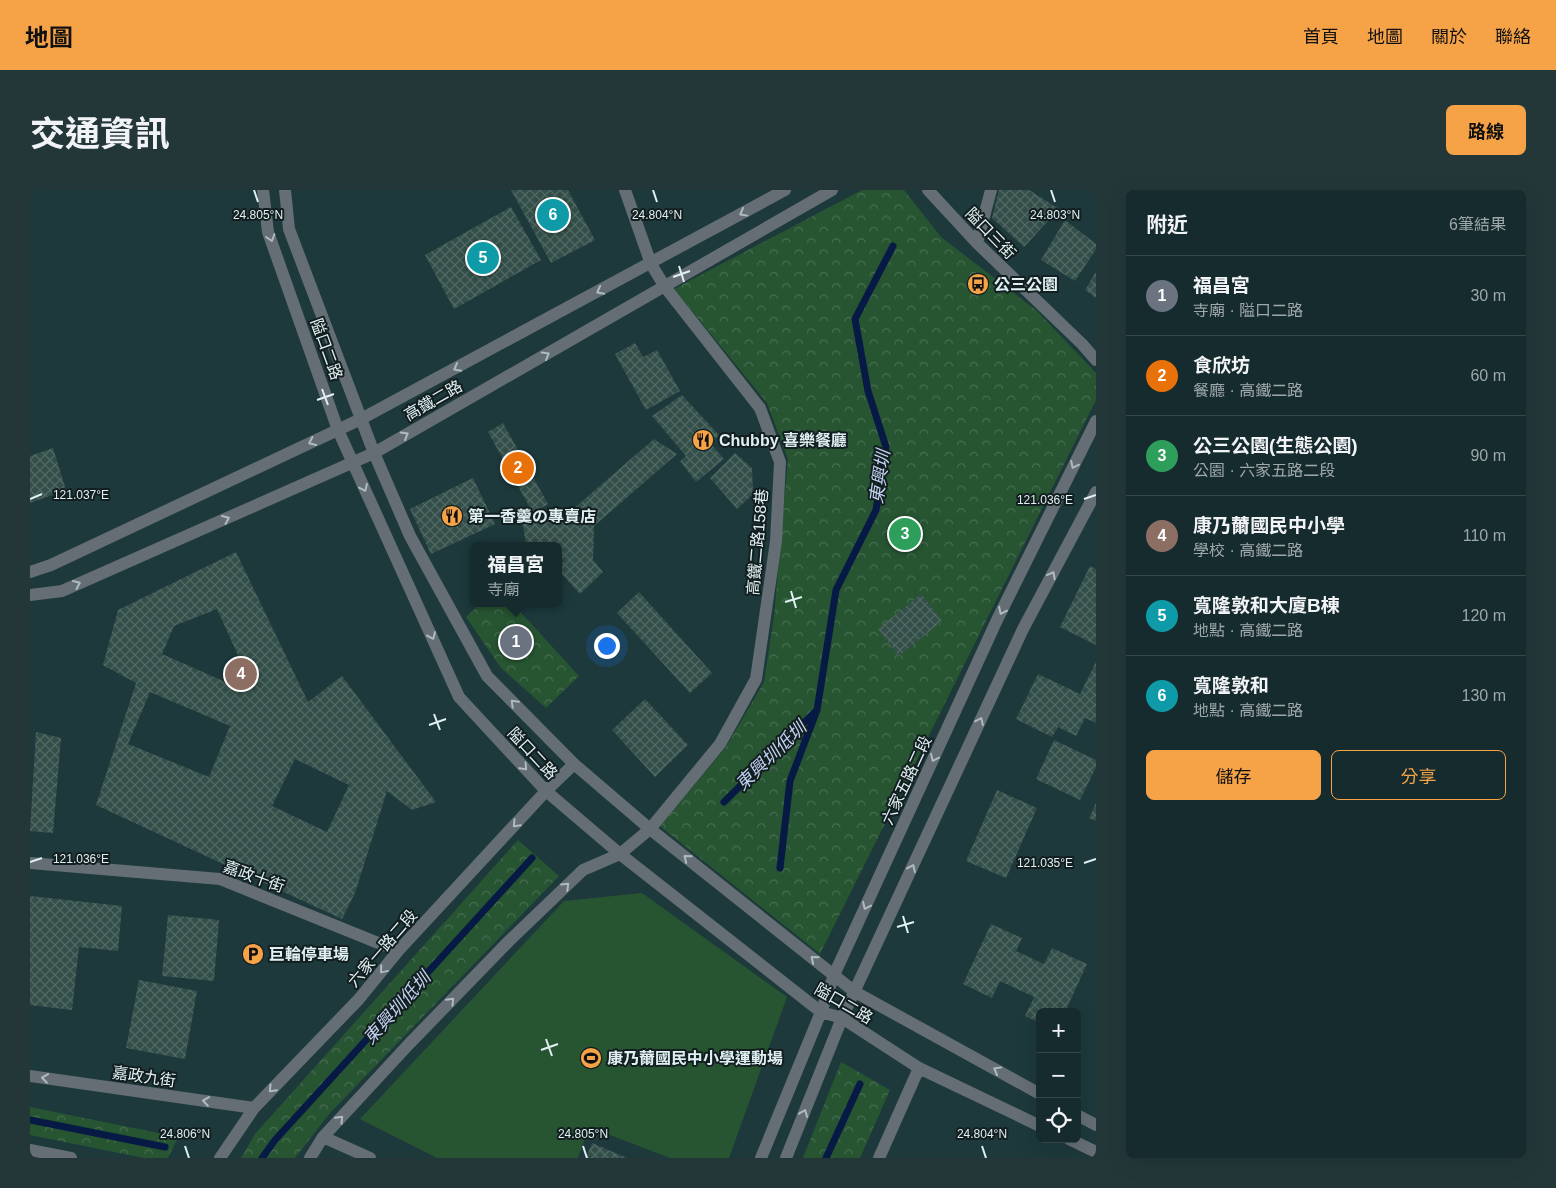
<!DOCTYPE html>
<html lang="zh-TW">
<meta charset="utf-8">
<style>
:root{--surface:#162b2d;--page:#233739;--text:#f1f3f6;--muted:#9ea7aa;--line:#354749;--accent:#f6a247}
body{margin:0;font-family:Helvetica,"Noto Sans TC","Noto Sans JP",sans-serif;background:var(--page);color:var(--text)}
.controls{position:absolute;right:15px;bottom:15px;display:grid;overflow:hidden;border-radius:8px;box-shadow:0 5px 20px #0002}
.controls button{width:45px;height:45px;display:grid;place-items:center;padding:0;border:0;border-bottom:1px solid var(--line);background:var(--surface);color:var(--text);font:25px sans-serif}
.you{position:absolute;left:576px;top:455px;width:18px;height:18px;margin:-12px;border:4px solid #fff;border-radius:50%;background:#1a73e8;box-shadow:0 0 0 8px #1a73e833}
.badge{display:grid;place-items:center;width:32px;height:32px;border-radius:50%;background:var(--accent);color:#fff;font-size:16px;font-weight:700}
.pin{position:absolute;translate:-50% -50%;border:2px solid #fff;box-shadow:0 1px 5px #0006}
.popup{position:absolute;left:440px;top:352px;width:92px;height:65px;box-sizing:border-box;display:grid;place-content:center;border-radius:8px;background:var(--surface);filter:drop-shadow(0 1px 4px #0005);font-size:16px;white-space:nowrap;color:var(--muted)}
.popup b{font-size:19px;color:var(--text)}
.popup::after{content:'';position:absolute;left:50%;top:100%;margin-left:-10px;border:10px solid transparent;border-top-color:var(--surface)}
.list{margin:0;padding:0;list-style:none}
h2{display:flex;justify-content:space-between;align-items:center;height:65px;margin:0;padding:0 20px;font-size:21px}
h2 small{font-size:16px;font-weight:400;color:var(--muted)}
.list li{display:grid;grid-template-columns:32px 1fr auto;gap:15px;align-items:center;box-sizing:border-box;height:80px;padding:0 20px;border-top:1px solid var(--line)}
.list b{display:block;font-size:19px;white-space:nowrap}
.list p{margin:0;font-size:16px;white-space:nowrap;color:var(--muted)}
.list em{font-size:16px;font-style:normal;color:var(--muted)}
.actions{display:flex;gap:10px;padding:15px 20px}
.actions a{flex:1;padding:11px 0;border:1px solid var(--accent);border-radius:8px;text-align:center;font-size:18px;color:var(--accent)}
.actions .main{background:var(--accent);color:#111}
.icon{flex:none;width:28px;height:28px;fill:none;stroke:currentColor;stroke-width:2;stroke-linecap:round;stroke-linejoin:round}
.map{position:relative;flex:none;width:1066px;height:968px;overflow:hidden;border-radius:8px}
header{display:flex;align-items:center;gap:30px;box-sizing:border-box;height:70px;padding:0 25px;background:var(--accent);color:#111}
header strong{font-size:24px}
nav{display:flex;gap:28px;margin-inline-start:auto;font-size:18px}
.intro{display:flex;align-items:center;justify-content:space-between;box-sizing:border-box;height:120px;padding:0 30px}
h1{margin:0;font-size:35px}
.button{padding:12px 22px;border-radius:8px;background:var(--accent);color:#111;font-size:18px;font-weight:700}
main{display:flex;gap:30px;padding:0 30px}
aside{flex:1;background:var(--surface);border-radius:8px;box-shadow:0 5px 20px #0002}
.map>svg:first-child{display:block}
.park{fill:url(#park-crowns)}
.pitch{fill:#275532}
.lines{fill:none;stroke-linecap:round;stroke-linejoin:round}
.stream{stroke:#071945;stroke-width:7}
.building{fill:url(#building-cross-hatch);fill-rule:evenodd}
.minor{stroke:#646e74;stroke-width:12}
.oneway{stroke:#aebcc0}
.ticks{fill:none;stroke:#e0f0f2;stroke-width:2}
.labels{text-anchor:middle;stroke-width:4;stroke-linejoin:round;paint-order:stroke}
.street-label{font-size:16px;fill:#e0f0f2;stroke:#121e1f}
.poi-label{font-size:16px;font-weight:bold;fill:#e0f0f2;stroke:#121e1f;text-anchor:start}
.water-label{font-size:18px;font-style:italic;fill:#c2d2f1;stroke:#121e1f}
.ticks-label{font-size:12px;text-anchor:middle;fill:#e0f0f2;stroke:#121e1f;stroke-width:4;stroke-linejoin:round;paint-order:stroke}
</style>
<header>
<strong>地圖</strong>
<nav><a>首頁</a><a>地圖</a><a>關於</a><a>聯絡</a></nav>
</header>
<div class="intro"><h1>交通資訊</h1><a class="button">路線</a></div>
<main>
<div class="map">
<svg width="1066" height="968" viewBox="0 0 1066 968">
<defs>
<pattern id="park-crowns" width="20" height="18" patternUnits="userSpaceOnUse" patternTransform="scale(1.25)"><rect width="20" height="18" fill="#275532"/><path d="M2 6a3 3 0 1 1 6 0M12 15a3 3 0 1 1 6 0" fill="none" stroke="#466e50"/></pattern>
<pattern id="building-cross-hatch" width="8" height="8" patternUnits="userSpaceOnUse" patternTransform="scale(1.25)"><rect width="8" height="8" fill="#344f49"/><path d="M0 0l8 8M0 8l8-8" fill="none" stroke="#516964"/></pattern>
</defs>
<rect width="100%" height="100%" fill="#1d393c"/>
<path class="park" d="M832 0H874L911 47 1007 121 1066 183V210L790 764 630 636 696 557 734 492 744 426 758 269 737 213 644 99Z
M451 413H482L549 486 516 518 471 478 436 427Z
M488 650 529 686 299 924 265 968H211L225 944Z
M811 872 860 900 830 968H773Z
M0 917 148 947 138 968H114L0 945Z"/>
<path class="pitch" d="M612 703 757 807 699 968H640L559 937 548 968H407L330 929 534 711Z"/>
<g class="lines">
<path class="stream" d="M694 612 785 522
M750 678 760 591 787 520 806 400 846 320 856 257 838 201 825 129 863 56
M0 930 135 957
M232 968 245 950 502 668
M796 968 830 894"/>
</g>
<path class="building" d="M481 0H538L565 50 521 73Z
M969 0H999L1029 19 994 57 962 28Z
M481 17 511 70 424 119 395 65Z
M1035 30 1066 54V59L1045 91 1011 70Z
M1066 82V108L1055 100Z
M605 153 613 167 627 160 650 201 616 220 585 164Z
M652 205 689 245 681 254 694 269 666 292 650 271 656 266 622 226Z
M473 233 518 314 503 323 458 242Z
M624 249 647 264 564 336 563 370 573 382 550 404 531 383 533 369H528V356H496L492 326 534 327Z
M23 258 36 300 0 313V266Z
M705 263 722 278 723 304 707 319 680 288Z
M443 288 465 334 401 364 380 319Z
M206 362 278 512 312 486 406 612 382 620 357 601 325 703 312 729 66 615 106 493 73 475 88 420ZM187 419 221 494 218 502 132 464 144 436ZM120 502 200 536 179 587 98 554ZM265 569 319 595 297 642 242 616Z
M1060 376 1066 379V455L1030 437Z
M609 402 682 483 660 503 587 423Z
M891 404 912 431 869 466 848 439Z
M497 446 498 461 475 462 473 447Z
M1066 472V533L1055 528 1046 546 1028 537 1022 547 986 529 1008 484 1050 504Z
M615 509 658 555 625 587 582 540Z
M6 542 31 548 23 643 0 641Z
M1024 550 1066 570V577L1050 610 1006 589Z
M967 600 1007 618 976 688 936 671Z
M1066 613V631L1059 628Z
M0 706 92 716 88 761 49 757 42 820 0 815Z
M138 725 189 730 184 791 132 786Z
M961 734 992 748 986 761 1014 774 1022 758 1057 774 1035 822H1010V833L995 826 1004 807 970 791 962 808 933 794Z
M109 790 167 801 155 869 96 858Z
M562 953 597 968H556Z"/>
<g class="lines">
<path class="minor" d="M233 0 238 42 308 240 429 507 516 601 590 664 791 822 812 828 889 878 1010 936
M255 0 259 39 344 263 380 346 457 486 544 574 620 639 825 802 1010 904
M898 0 947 53 1052 154 1066 170
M947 53 961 0
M0 382 21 375 331 229 755 0
M0 405 32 401 344 263 802 0
M0 673 190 689 368 761
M0 886 224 918
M1047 925 1066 935
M293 947 340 968
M1039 949 1066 962
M0 960 41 968
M190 968 224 918 329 809 368 761 516 601 544 574
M280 968 293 947 379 854 479 751 553 680 590 664 620 639 690 554 726 489 746 351 750 272 730 218 635 97 621 74 595 0
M731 968 791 822 804 785 967 430 1066 231
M756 968 812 828 993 439 1066 302
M849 968 889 878"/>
</g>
<defs><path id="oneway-chevron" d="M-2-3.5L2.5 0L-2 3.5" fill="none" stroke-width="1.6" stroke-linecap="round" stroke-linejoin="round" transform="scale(1.25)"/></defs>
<g class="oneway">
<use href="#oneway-chevron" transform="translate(713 23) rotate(151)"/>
<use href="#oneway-chevron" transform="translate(241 48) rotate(72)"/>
<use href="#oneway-chevron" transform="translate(570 101) rotate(152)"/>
<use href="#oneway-chevron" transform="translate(516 165) rotate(-30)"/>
<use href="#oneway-chevron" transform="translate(427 178) rotate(152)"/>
<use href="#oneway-chevron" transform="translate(375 245) rotate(-30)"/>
<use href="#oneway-chevron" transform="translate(282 252) rotate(155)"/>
<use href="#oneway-chevron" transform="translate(1044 275) rotate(116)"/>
<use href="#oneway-chevron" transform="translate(334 298) rotate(65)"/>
<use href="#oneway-chevron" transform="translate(196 329) rotate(-24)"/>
<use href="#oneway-chevron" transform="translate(1022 385) rotate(-62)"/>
<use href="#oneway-chevron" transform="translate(47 394) rotate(-24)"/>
<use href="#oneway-chevron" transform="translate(972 421) rotate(116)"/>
<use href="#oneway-chevron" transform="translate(402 446) rotate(66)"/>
<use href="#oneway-chevron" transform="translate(484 513) rotate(-135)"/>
<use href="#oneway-chevron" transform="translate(950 531) rotate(-65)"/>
<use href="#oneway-chevron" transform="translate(904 568) rotate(115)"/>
<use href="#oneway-chevron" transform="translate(494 577) rotate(47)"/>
<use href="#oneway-chevron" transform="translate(486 634) rotate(133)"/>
<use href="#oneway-chevron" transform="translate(657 668) rotate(-141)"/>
<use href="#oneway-chevron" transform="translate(882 678) rotate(-65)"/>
<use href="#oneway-chevron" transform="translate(536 696) rotate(-44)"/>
<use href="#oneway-chevron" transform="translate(836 716) rotate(115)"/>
<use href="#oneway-chevron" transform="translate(784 769) rotate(-141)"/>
<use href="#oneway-chevron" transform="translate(353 780) rotate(130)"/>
<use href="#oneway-chevron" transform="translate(421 811) rotate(-46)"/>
<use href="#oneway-chevron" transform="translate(967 880) rotate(-151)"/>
<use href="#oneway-chevron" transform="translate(15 888) rotate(-172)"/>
<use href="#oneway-chevron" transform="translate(242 899) rotate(134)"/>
<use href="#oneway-chevron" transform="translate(176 911) rotate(-172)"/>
<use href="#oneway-chevron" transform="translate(774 923) rotate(-68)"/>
<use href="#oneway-chevron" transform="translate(310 929) rotate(-47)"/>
</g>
<path class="ticks" d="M224 0 228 12M623 0 627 12M1021 0 1025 12M649 76 654 92M643 87 660 81M292 199 298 215M287 210 304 204M0 309 12 304M1054 309 1066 305M761 401 766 418M755 412 772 407M404 524 410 540M399 535 416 529M0 672 12 668M1054 673 1066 669M873 726 878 743M867 737 884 732M516 849 522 866M511 860 528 854M155 956 159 968M553 956 557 968M952 956 956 968"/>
<defs>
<g id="bus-disc" transform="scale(1.125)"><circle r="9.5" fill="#f6a247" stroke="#121e1f"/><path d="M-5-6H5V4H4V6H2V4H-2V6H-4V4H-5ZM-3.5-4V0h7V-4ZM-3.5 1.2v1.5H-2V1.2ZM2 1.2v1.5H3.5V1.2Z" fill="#111"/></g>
<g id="restaurant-disc" transform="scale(1.125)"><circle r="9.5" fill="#f6a247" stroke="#121e1f"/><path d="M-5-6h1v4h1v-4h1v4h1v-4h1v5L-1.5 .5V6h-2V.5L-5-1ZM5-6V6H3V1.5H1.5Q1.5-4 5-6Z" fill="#111"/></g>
<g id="parking-disc" transform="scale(1.125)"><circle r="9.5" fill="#f6a247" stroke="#121e1f"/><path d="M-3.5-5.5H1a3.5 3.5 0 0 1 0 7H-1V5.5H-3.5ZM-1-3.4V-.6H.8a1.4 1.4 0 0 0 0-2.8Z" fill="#111"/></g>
<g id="stadium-disc" transform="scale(1.125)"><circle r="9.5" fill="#f6a247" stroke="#121e1f"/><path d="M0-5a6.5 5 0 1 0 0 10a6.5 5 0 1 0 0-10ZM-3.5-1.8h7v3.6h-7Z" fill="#111"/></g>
</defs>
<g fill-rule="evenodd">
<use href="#bus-disc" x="948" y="94"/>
<use href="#restaurant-disc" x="673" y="250"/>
<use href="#restaurant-disc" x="422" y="326"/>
<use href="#parking-disc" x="223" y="764"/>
<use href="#stadium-disc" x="561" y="868"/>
</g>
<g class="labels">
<g class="street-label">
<text transform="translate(961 43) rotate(46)" y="6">隘口三街</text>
<text transform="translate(297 159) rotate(70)" y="6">隘口二路</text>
<text transform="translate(403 210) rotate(-30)" y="6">高鐵二路</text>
<text transform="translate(727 352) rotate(-85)" y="6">高鐵二路158巷</text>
<text transform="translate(503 563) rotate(47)" y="6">隘口二路</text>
<text transform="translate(876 590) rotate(-65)" y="6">六家五路二段</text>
<text transform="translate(224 686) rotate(20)" y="6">嘉政十街</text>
<text transform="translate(352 758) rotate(-49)" y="6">六家一路二段</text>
<text transform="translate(814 813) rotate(30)" y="6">隘口二路</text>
<text transform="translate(114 886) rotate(8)" y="6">嘉政九街</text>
</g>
<g class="poi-label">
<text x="964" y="100">公三公園</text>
<text x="689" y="256">Chubby 喜樂餐廳</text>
<text x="438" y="332">第一香羹の專賣店</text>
<text x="239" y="770">巨輪停車場</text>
<text x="577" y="874">康乃薾國民中小學運動場</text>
</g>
<g class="water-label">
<text transform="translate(850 287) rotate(-82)" y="6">東興圳</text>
<text transform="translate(741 566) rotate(-44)" y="6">東興圳低圳</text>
<text transform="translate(367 818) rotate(-48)" y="6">東興圳低圳</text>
</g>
</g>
<g class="ticks-label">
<text x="228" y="29">24.805°N</text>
<text x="627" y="29">24.804°N</text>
<text x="1025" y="29">24.803°N</text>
<text x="51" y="309">121.037°E</text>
<text x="1015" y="314">121.036°E</text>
<text x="51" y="673">121.036°E</text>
<text x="1015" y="677">121.035°E</text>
<text x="155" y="948">24.806°N</text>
<text x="553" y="948">24.805°N</text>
<text x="952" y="948">24.804°N</text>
</g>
</svg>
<div class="controls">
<button>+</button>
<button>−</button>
<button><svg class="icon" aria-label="locate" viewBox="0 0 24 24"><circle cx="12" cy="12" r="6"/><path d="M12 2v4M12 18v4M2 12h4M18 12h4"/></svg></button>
</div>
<div class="you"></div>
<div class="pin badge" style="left:486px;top:452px;background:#6b7280">1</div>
<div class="popup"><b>福昌宮</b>寺廟</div>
<div class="pin badge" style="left:488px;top:278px;background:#e8710a">2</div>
<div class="pin badge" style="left:875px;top:344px;background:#2e9e5b">3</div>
<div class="pin badge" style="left:211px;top:484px;background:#8d6e63">4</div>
<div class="pin badge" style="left:453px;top:68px;background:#0f9aa8">5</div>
<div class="pin badge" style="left:523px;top:25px;background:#0f9aa8">6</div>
</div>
<aside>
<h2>附近<small>6筆結果</small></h2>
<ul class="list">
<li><span class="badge" style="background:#6b7280">1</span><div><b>福昌宮</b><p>寺廟 · 隘口二路</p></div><em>30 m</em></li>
<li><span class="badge" style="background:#e8710a">2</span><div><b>食欣坊</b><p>餐廳 · 高鐵二路</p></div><em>60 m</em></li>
<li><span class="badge" style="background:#2e9e5b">3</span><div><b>公三公園(生態公園)</b><p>公園 · 六家五路二段</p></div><em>90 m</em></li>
<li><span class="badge" style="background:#8d6e63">4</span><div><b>康乃薾國民中小學</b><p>學校 · 高鐵二路</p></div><em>110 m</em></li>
<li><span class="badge" style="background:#0f9aa8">5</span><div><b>寬隆敦和大廈B棟</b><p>地點 · 高鐵二路</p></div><em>120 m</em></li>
<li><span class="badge" style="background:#0f9aa8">6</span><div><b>寬隆敦和</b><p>地點 · 高鐵二路</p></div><em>130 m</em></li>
</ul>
<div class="actions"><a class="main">儲存</a><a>分享</a></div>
</aside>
</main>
